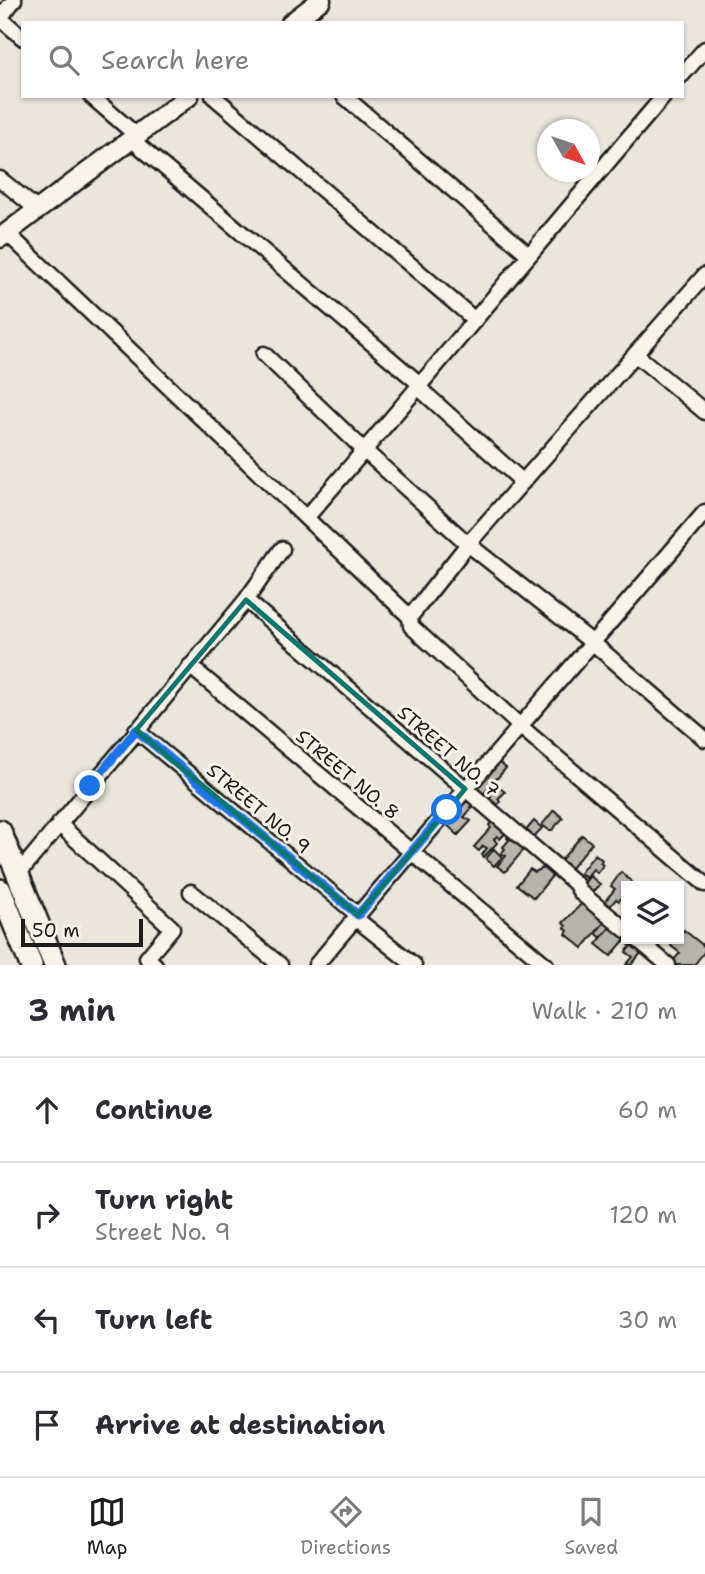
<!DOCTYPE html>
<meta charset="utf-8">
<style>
:root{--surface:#fff;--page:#f2f2f3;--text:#2b2b33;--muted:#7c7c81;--line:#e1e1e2;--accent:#1c1c1c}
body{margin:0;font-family:"Shantell Sans",sans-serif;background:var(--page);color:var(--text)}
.controls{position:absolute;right:21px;bottom:21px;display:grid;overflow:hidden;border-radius:0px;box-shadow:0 2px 5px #0004}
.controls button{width:63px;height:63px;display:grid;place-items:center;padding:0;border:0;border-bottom:2px solid var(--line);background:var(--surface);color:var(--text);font:35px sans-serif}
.compass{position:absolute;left:537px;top:119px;width:63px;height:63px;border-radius:50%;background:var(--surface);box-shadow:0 2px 5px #0004;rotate:130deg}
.scale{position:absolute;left:21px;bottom:18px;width:122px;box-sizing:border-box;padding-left:7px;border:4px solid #1c1c1c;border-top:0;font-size:19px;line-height:24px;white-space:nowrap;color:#1c1c1c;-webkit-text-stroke:5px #f7f3e8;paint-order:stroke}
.stop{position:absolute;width:21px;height:21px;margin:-16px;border:5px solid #1a73e8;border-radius:50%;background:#fff}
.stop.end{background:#1a73e8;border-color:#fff;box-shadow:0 2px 7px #0008}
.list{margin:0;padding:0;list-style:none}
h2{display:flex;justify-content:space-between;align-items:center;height:91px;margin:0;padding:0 28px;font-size:30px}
h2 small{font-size:23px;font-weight:400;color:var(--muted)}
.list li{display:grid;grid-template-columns:46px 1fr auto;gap:21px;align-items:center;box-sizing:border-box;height:105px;padding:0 28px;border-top:2px solid var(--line)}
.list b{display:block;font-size:26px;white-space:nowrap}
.list p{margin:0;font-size:23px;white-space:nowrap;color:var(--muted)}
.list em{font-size:23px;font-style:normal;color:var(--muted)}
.icon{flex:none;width:38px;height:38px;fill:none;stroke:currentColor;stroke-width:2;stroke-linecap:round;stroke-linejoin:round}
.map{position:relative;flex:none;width:705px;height:965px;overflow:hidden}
.search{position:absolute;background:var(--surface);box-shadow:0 2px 5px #0004;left:21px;right:21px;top:21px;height:77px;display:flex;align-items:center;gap:18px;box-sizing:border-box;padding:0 24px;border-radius:0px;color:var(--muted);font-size:26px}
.sheet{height:511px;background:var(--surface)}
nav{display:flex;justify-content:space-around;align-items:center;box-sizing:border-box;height:98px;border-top:2px solid var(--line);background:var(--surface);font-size:19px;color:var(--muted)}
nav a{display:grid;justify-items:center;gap:4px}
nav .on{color:var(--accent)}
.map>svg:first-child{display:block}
.building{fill:#b6b4ac;stroke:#1c1c1c;stroke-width:2}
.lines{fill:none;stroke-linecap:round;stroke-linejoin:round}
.minor-casing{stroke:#1c1c1c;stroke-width:19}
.tertiary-casing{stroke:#1c1c1c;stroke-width:23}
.primary-casing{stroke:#1c1c1c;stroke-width:26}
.minor{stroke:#f7f3e8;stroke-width:14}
.tertiary{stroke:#f7f3e8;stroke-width:18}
.primary{stroke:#f7f3e8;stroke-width:21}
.route{stroke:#1a73e8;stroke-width:9}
.marked{fill:none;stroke:#0f766e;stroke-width:5;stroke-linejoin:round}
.labels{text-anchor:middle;stroke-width:6;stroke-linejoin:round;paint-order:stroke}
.street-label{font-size:19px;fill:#1c1c1c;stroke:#f7f3e8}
</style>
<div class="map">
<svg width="705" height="965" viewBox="0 0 705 965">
<rect width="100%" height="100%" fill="#eae6dc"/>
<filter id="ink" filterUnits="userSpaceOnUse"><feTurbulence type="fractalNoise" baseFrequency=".0143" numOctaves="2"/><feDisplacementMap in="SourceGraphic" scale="14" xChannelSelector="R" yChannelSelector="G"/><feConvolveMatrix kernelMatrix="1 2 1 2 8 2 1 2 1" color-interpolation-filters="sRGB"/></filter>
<g filter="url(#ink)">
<path class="building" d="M495 759 506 768 481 797 470 788Z
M495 784 505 792 498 799 500 802 495 808 487 802 491 796 487 793Z
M468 794 479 804 476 808 472 805 470 807 472 808 464 817 471 821 458 835 444 822Z
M554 810 563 818 552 830H549L542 825Z
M496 818 509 829 500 839 497 836 494 839 497 843 484 857 482 855 487 848 483 846 479 851 474 847 491 828 489 825Z
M534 821 542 828 531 840 523 834Z
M511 832 527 846 505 872 497 866 506 856 501 853 505 849 503 847 509 840 507 838Z
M582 835 592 843 571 868 561 860Z
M494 849 502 857 494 866 486 859Z
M595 854 602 860 600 863 603 865 597 873 593 869 586 878 580 873Z
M543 868 552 876 534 898 517 885 530 869 535 872Z
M621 872 636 886H626V893L619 901 616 899 607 910 603 907 606 902 605 901 615 889 611 886Z
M590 876 600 884 588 897 581 891 585 886 583 884Z
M583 902 606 920 583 948 566 934 568 931 565 928 566 926 563 923Z
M606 920 612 925 601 938 596 933Z
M612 925 626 938 611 956 596 944Z
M684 930 705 947V951L694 965H675L672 962 680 953 671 946 676 939H679V936Z
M626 938 629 940 630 939 642 952 631 965H626L633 957 626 952 631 946 624 941Z"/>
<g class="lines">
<g class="minor-casing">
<path id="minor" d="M0 18 23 38
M0 18 14 0
M682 75 705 49
M91 96 136 135
M213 96 475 320
M344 96 529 255
M131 139 421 385
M0 179 38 210
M7 233 410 617 411 626 521 727 705 884
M264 354 365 451 468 544 593 643 705 739
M635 354 705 412
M419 388 523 482
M306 518C427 379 544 236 664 96
M246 600 575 883 581 893 626 930
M410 617 468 544 705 275
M190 666 546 965
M136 730 358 915
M59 824 172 928 147 958 155 965
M19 873 246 600 282 549
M191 892 280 965
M355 918 414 965
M637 939 668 965
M316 965C444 812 576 663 705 512"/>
</g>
<g class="tertiary-casing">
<path id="tertiary" d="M291 23 321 0
M0 238 189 96"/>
</g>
<g class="primary-casing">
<path id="primary" d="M0 831 55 965
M0 890 31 965"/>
</g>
<use href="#minor" class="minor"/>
<use href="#tertiary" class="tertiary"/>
<use href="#primary" class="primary"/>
</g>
</g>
<g class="lines" filter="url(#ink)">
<path class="route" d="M90 786 136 730 358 915 447 810"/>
</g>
<path class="marked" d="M246 600 465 789 358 915 136 730Z"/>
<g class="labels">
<g class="street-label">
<text transform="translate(449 751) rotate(41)" y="7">STREET NO. 7</text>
<text transform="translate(348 774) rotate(40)" y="7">STREET NO. 8</text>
<text transform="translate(259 808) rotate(40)" y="7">STREET NO. 9</text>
</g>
</g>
</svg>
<div class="controls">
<button><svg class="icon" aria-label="layers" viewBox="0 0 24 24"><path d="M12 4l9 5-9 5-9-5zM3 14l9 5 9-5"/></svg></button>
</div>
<svg class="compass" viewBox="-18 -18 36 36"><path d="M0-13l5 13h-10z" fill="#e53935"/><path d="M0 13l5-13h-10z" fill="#7c7c81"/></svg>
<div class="scale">50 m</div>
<div class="stop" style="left:447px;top:810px"></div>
<div class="stop end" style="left:90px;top:786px"></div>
<div class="search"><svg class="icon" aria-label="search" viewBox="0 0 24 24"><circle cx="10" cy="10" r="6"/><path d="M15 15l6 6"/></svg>Search here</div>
</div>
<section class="sheet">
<h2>3 min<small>Walk · 210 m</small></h2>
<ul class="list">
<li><svg class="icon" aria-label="ahead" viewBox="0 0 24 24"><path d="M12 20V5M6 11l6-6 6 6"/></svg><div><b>Continue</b></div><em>60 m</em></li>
<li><svg class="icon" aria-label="right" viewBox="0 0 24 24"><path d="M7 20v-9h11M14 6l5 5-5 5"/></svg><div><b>Turn right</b><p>Street No. 9</p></div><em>120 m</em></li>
<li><svg class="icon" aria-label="left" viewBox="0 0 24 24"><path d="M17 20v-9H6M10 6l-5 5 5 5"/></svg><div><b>Turn left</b></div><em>30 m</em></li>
<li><svg class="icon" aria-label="arrive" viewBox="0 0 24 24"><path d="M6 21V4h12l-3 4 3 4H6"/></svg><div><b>Arrive at destination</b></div></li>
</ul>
</section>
<nav>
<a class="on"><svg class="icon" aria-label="map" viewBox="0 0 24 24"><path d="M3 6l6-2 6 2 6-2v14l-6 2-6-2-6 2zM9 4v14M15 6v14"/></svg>Map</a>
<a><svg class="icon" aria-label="directions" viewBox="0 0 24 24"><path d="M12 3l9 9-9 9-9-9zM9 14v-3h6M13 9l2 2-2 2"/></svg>Directions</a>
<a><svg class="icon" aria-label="saved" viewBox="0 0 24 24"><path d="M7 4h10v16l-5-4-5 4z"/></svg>Saved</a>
</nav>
